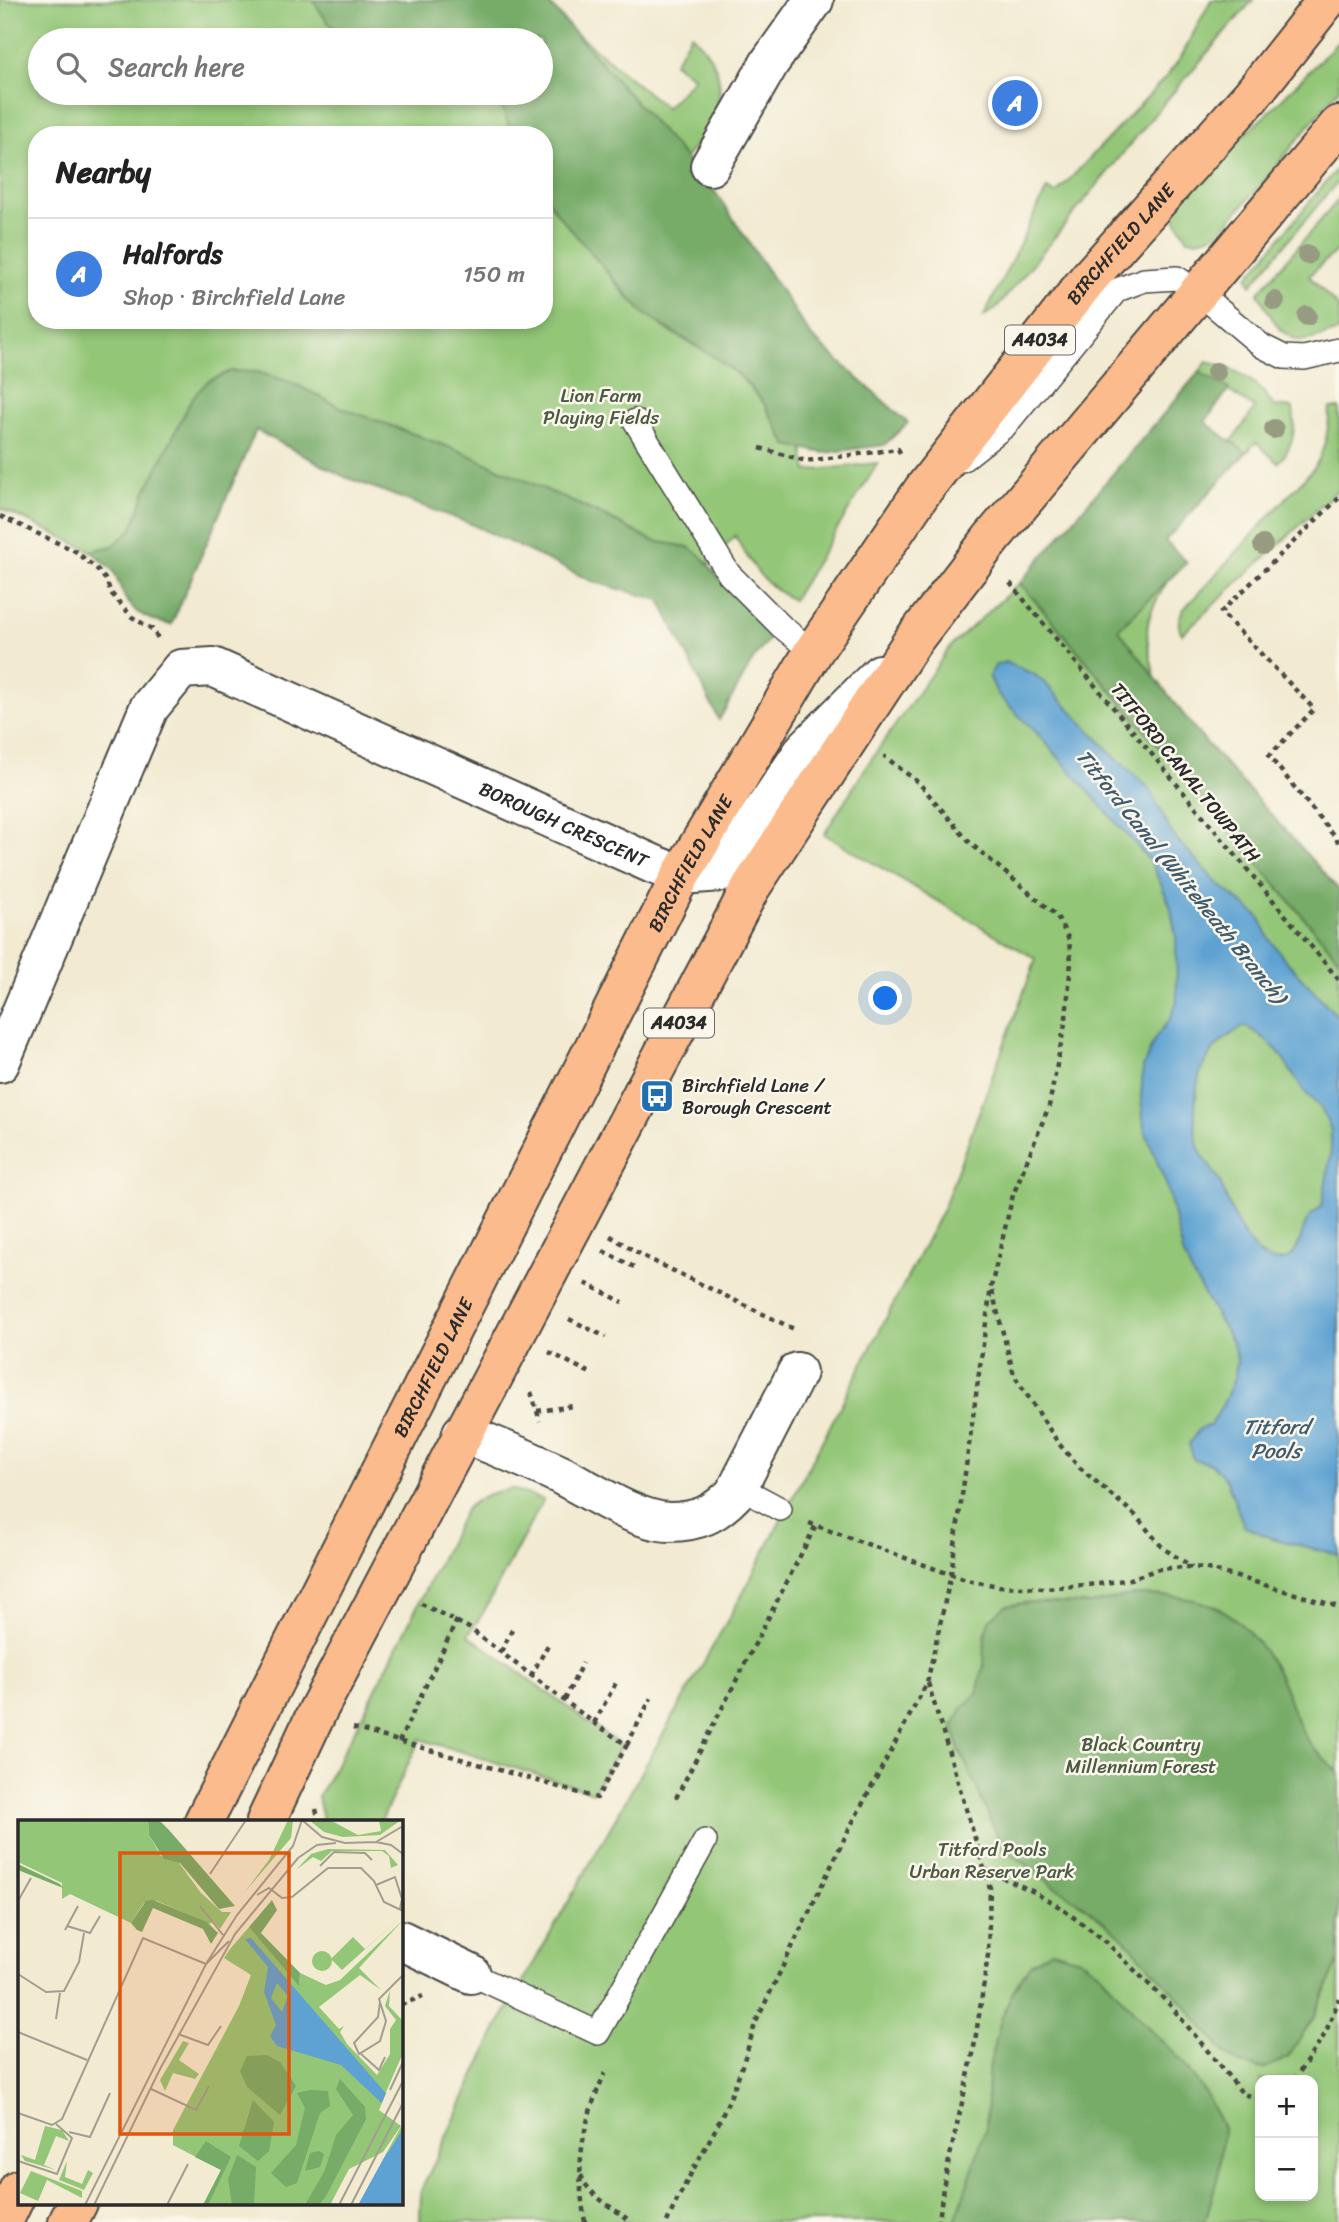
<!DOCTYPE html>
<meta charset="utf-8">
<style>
:root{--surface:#fff;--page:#f6f6f6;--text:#222;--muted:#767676;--line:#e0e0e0;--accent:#1f6fb2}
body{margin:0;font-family:Sriracha,sans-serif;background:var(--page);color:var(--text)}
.controls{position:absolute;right:21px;bottom:21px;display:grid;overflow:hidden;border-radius:14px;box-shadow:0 4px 10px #0003}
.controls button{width:63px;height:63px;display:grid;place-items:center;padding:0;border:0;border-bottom:2px solid var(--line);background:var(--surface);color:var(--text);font:35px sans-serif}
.you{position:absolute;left:886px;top:999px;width:24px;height:24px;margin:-18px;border:5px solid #fff;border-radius:50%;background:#1a73e8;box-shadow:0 0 0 10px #1a73e833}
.badge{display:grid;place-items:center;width:46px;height:46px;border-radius:50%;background:var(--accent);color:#fff;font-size:23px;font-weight:700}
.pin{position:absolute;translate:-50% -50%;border:4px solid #fff;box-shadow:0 2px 7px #0006}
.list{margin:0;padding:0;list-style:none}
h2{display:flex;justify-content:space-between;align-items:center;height:91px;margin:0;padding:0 28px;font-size:30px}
h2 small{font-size:23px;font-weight:400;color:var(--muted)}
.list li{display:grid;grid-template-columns:46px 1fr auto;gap:21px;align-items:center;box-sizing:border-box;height:112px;padding:0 28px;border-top:2px solid var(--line)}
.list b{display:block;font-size:26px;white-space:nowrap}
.list p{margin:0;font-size:23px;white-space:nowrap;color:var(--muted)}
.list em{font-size:23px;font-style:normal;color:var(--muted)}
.icon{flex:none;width:38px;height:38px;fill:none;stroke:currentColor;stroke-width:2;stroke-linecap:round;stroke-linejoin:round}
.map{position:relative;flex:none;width:1339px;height:2222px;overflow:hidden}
.search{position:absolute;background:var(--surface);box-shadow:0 4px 10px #0003;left:28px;top:28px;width:525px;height:77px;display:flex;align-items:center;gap:18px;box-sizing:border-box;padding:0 24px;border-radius:38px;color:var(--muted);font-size:26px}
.panel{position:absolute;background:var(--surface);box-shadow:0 4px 10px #0003;left:28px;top:126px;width:525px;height:203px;border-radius:28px}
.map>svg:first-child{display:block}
.green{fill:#93c677;stroke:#5f7851;stroke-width:2;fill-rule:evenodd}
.forest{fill:#76ab68;stroke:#506b4a;stroke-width:2}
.water{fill:#5da2d2;stroke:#44667e;stroke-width:2;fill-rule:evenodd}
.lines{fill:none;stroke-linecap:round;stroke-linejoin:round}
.lane-casing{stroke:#494844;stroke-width:26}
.street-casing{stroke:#494844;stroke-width:42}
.primary-casing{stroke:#494844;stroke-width:42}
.path{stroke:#494844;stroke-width:4.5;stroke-dasharray:5 5;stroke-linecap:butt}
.lane{stroke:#fff;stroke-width:23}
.street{stroke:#fff;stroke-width:38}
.primary{stroke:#fbbb8c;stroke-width:38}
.tree{fill:#969b82}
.labels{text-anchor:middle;stroke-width:5;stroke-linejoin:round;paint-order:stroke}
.shield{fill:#fbf7ec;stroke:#696865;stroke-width:2}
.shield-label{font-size:18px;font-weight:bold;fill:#2b2b2b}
.street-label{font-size:19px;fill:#2b2b2b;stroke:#fbf7ec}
.park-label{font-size:19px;fill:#4a5a42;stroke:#fbf7ec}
.poi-label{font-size:19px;fill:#2b2b2b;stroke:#fbf7ec;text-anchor:start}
.water-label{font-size:21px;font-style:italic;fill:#3f5b6e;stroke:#fbf7ec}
.inset-road{fill:none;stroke:#a29e8f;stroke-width:2}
.view{fill:#df570e;fill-opacity:0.15;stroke:#df570e;stroke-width:3.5}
.inset-edge{fill:none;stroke:#2b2b2b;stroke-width:3.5}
</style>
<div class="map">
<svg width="1339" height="2222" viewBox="0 0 1339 2222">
<rect width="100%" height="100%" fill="#fbf7ec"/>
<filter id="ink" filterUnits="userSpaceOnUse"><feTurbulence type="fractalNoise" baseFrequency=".0143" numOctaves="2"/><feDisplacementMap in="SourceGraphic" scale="14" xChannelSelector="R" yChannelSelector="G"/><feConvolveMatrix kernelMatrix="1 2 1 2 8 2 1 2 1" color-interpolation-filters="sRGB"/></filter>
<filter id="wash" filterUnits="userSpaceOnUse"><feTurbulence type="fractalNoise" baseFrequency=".00686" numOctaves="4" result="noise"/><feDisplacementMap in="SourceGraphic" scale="28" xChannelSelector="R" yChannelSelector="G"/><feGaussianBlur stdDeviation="1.57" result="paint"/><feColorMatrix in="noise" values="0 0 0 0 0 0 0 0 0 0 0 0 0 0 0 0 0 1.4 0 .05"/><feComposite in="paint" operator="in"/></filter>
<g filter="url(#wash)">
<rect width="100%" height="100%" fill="#f2ead1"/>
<path class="green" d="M0 0H313L327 21 345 40H40V93H489L503 109 512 135H37V320H544V193L626 296 667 330 716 358 741 377 764 403 787 445 803 448 807 471 878 463 793 600C761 584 753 566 735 536L709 564 688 547 653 541 604 516 462 452 339 407 293 383 146 491 132 529 113 546 91 551 0 508Z
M1211 0H1253L1164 103 996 309 984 316 1047 189 1056 194 1167 76 1181 57Z
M571 29 666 108 694 78 674 63 691 34C738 78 721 116 684 159Z
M1339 41V89L1260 186 1220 231 1209 237 1197 240 1188 239 1176 220 1174 200 1184 188 1266 115Z
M1339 166V180L1251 285 1248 277Z
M1339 199V248L1309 276 1339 308V331C1329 334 1318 338 1307 340 1282 344 1268 311 1258 293Z
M1207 362C1237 368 1257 381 1274 406L1293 408C1296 431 1294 445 1278 463L1256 442 1246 453 1232 441 1255 408 1199 372Z
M1330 408H1339V489L1182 634C1177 625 1178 620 1183 610L1314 468C1326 448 1328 431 1330 408Z
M1167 582C1142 623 1144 631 1155 677L1118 629Z
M1020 583 1339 959V2222H420L421 2191 497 2028 743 1593 943 1209 1036 959 824 834 870 761 951 646ZM1260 2080H1313V2196H1260Z
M513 1489 543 1500 483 1613 468 1635 621 1746 593 1792 420 1739 381 1821H323L318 1797 362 1717 465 1510C479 1496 494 1491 513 1489Z"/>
<path class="forest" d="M313 0H546L716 193 812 337 908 423 884 445 824 453 787 445 764 403 741 377 716 358 643 313 559 216 544 194V135H512L503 109 489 93H541V40H345L327 21Z
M231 371 258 372 293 383 340 407 462 452 604 516 653 541 688 547 700 555 738 600 775 631 753 660 719 720 660 600 594 582 471 524 345 477 256 430 171 625 152 620 137 612 126 600 113 570 91 551 113 546 132 529 146 491 192 398 208 381Z
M1199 372 1229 389 1205 422 1246 453 1165 541 1187 562 1118 629 1201 737 1339 890V959L1020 583Z
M1133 1595C1161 1595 1192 1596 1218 1608 1242 1618 1273 1660 1283 1684 1291 1702 1295 1722 1306 1738 1315 1751 1328 1762 1339 1773V1960L1314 2017 1288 2058 1263 2069 1240 2064 1226 2054 1179 1998 1121 1936 1091 1911 1052 1885 1025 1863 1004 1851 958 1746 953 1725 963 1707 977 1693 984 1665 985 1636 989 1620 1006 1606 1029 1602 1090 1604Z
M1052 1951 1080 1959 1099 1972 1145 2024 1181 2060 1207 2096 1223 2128 1219 2172 1205 2222H955L986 2127 988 2073 1001 2019 1013 1991 1030 1964Z"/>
<path class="water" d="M1005 662 1034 674 1047 685 1114 756 1149 788 1172 834 1217 883 1259 917 1270 940 1287 962 1339 1018V1555L1271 1538 1244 1526 1227 1481 1212 1464 1194 1460 1189 1444 1199 1429 1211 1425 1223 1404 1234 1379 1237 1361 1233 1344 1193 1276 1183 1253 1167 1187 1144 1128 1141 1098 1143 1067 1155 1038 1170 1019 1177 1001 1176 936 1170 905 1151 862 1037 733 998 695 989 676 996 665ZM1245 1026 1260 1035 1277 1050 1304 1091 1321 1108 1331 1130V1152L1322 1206C1319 1209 1313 1213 1310 1216 1299 1230 1302 1255 1283 1260 1250 1269 1229 1204 1220 1182 1214 1170 1203 1160 1198 1146 1193 1127 1194 1084 1203 1066 1212 1048 1227 1035 1245 1026Z"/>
</g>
<g filter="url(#ink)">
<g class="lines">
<g class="lane-casing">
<path id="lane" d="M635 421 729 574 782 627 813 652
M962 460 1005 426 1117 290 1144 280 1177 278 1199 293 1262 346 1284 357 1304 358 1339 350
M739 1487 780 1509
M471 1974 598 2033 705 1841"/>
</g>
<g class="street-casing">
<g id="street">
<path d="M710 166 770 62 814 0"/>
<path id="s1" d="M0 1063 149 708 181 669 213 667 655 865 681 875 722 872 805 749 880 674"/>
<path d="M462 1433C496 1446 529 1460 561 1475 590 1490 636 1521 669 1522 698 1522 715 1514 735 1493L797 1372"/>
<path d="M401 1940 471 1974"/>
</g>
</g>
<g class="primary-casing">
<g id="primary">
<path id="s2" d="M204 1821 681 875 813 652 923 490 1088 279 1251 96 1327 0"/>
<path d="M266 1821 318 1710 751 887 912 642 991 539 1339 125"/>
<path d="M3 2222 19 2189"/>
<path d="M68 2222 78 2203"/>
</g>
</g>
<path class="path" d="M760 448 806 461 898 449 901 454
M1339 498 1221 612 1314 709 1269 756 1339 842
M0 516 75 551 97 569 106 580 111 593 132 617 152 629 158 638
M1010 583 1339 980
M610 1236 645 1257 794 1329
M603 1251 638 1269
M585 1283 623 1302
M992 1291 1014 1375 1059 1444 1079 1467 1135 1515 1163 1548 1192 1567
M569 1319 606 1337
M549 1352 590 1373
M531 1392 540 1421
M537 1411 574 1406
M809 1523 966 1580 999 1586 1046 1588 1099 1584 1130 1579 1159 1569 1186 1567 1204 1568 1248 1580 1339 1607
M501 1652 513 1628
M531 1676 548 1645
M928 1683 990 1888 988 1955 983 1989 973 2054 943 2187 939 2222
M565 1700 582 1663
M594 1723 617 1681
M353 1728 597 1798 627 1745 594 1723 469 1628 418 1602
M399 1742 457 1620
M627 1745 651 1698
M676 1798 816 1525
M316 1809 319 1821
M984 1869 1032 1891 1058 1906 1103 1939 1170 2005 1243 2094 1260 2099
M401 2005 423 1996
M1294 2080 1325 2034 1339 1999
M581 2175C588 2196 615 2208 631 2222
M585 2222C575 2165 581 2126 605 2073
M667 2222C681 2190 698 2161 715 2130 732 2097 745 2060 755 2024L848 1831 927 1683 951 1574 991 1287 1013 1195 1049 1106 1066 1018 1071 962 1069 940 1057 916 970 843 919 783 884 756"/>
<use href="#lane" class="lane"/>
<use href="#street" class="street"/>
<use href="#primary" class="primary"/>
</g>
<g class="tree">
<circle cx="1307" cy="255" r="10"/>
<circle cx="1275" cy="301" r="10"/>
<circle cx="1307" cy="316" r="10"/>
<circle cx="1216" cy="372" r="10"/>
<circle cx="1274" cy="429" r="10"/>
<circle cx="1263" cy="545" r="10"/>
</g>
</g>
<defs>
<g id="bus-square" transform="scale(1.75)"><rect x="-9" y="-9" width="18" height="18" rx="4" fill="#1f6fb2" stroke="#fbf7ec"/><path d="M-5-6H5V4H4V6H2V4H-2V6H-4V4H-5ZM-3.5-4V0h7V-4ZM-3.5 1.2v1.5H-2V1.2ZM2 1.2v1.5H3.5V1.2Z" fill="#fff"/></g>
</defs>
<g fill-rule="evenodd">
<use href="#bus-square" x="657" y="1096"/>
</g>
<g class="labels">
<g class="shield">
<rect x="1005" y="325.5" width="70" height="29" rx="5"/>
<rect x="644" y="1008.5" width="70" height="29" rx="5"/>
</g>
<g class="shield-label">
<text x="1040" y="346">A4034</text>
<text x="679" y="1029">A4034</text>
</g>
<g class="street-label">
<text dy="7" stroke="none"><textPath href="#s2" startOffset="1830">BIRCHFIELD LANE</textPath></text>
<text transform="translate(1186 772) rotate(51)" y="7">TITFORD CANAL TOWPATH</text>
<text dy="7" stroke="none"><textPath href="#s1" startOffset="852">BOROUGH CRESCENT</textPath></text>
<text dy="7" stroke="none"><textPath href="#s2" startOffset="1074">BIRCHFIELD LANE</textPath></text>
<text dy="7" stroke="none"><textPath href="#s2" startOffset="508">BIRCHFIELD LANE</textPath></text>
</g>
<g class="park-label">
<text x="601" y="402">Lion Farm<tspan x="601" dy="22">Playing Fields</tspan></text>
<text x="1141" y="1751">Black Country<tspan x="1141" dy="22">Millennium Forest</tspan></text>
<text x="992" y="1856">Titford Pools<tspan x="992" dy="22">Urban Reserve Park</tspan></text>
</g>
<g class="poi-label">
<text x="682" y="1092">Birchfield Lane /<tspan x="682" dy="22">Borough Crescent</tspan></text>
</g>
<g class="water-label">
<text transform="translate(1181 876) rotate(51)" y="7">Titford Canal (Whiteheath Branch)</text>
<text x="1276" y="1434">Titford<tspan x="1276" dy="24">Pools</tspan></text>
</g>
</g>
<g transform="translate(18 1820)">
<rect width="385" height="385" fill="#f2ead1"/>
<path d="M0 0H130L131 15 143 36 159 40 183 73 204 92H213L202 109 195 101 192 104 139 81 126 83 113 103 52 74 44 79V63L0 42ZM270 0H275L273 18 226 73 251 40ZM291 0H312L340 15 363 11 361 0H383L362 15 325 17 306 12ZM310 29 367 30 380 45 373 48 371 36 364 31H314L303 41 295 37 278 50 293 34ZM383 97 324 150 313 139 335 117 347 129ZM385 100 341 148 363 170 342 155 301 187 321 209 326 206 322 212 329 224 359 255 372 234V209L378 200 367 186 372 170 371 186 385 201V233L368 272 385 287V385H185L203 350 155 325V310L221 186 233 155 206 138 212 129 231 107 281 165 282 153 308 165 322 160ZM294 141a10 10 0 1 1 20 0a10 10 0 1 1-20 0ZM165 221 171 223 161 240 181 254 177 259 155 253 147 271 142 260ZM27 306 44 310 51 321 38 316 26 345 38 350 7 341 3 335 17 340ZM49 341 47 357 64 364 70 350 75 353 66 370 41 360ZM13 351 64 371V378L29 360 20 381 2 373Z" fill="#93c677"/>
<path d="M130 0H141L151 10 217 86 201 89 162 43 146 39 131 15ZM0 44 42 64 45 68 0 50ZM135 80 189 102 200 113 193 124 185 109 135 88 124 112 119 110 113 103 128 81ZM254 80 259 90 243 113 282 153 281 166 231 107ZM249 235 262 242 278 266 262 295 229 267 222 251 229 236ZM322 259 347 287 348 299 308 376 301 385H287L307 350 318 315 335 295 318 269ZM292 270 310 271 312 286 302 293 279 363 268 367 253 353 278 325 287 288 279 273ZM235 280 256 302 251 331 240 341 221 326ZM188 321 213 337 190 385H185L203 350 177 337ZM301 331 306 334 302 347 287 351 292 333ZM219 335 238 347 236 385 214 384 210 359Z" fill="#76ab68"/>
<path d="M233 118 385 293V303L323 245 259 226 252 216 258 205 246 172 250 147 227 119ZM259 163 270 176 264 192 253 178ZM385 309V385H310L371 331Z" fill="#5da2d2" fill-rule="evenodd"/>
<path d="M369 271 385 288V303L340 385H312L331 349 365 332 383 306 361 290Z" fill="#f2ead1"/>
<path class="inset-road" d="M284 0 304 17 327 23 358 22 385 6M358 22 373 25 385 34M302 46 316 32 347 33 354 40M192 54 228 0M358 65 377 57 384 79 382 89M239 75 251 68 264 78 274 77 310 48H343L356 61 366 82 385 91M0 81 13 58M182 86 205 115M49 106 72 113 82 96M47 110 60 86M0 154 28 172 46 171 61 142 66 113M362 182 360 197 336 223 341 234 362 221 368 201 361 179 385 155M38 199 42 173M0 212 69 240M160 214 190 225 203 206M343 234 361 250 367 237M133 269 178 290 191 266M372 270 385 242M0 293 34 305 44 299 125 118 188 144 211 121M51 312 72 317 92 273M0 341 39 354 54 318 38 304M67 385 188 144 219 95 275 26 284 0M76 385 142 249 217 114 280 38 299 25 318 23M149 385 170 344M321 385 385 261M333 385 385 283"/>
<path class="view" d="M102 33H271V314H102Z"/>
<rect width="385" height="385" class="inset-edge"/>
</g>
</svg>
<div class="controls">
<button>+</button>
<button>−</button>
</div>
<div class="you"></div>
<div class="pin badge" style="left:1015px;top:103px;background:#3f7fe0">A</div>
<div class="search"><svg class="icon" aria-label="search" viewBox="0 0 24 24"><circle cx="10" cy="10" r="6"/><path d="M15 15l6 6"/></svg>Search here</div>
<section class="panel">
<h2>Nearby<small></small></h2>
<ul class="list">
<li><span class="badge" style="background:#3f7fe0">A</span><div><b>Halfords</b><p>Shop · Birchfield Lane</p></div><em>150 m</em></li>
</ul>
</section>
</div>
